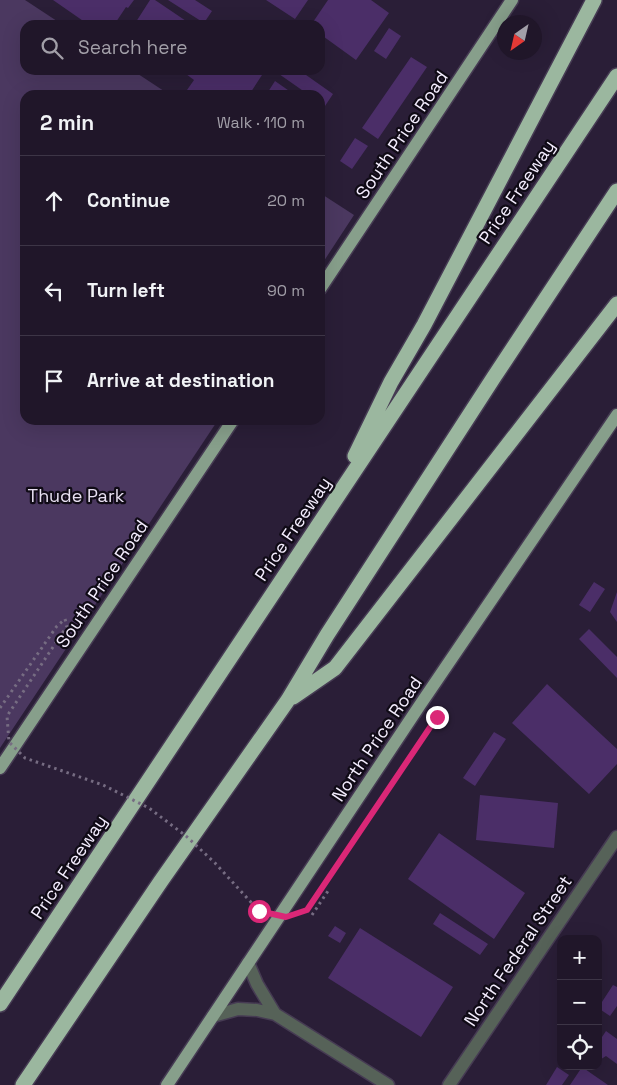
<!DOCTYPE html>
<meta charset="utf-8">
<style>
:root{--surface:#201629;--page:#2d2335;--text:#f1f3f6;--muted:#a29fa8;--line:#3d3546}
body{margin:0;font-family:"Space Grotesk",sans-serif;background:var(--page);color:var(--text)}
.controls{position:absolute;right:15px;bottom:15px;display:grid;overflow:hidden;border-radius:10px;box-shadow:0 5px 20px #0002}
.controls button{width:45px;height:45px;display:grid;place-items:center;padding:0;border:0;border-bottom:1px solid var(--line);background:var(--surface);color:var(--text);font:25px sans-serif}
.compass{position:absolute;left:497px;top:15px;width:45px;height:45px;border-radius:50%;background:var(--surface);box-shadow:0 5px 20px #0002;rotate:214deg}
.stop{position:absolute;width:15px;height:15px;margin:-11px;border:4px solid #db2777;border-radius:50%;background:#fff}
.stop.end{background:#db2777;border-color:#fff;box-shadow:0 1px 5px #0008}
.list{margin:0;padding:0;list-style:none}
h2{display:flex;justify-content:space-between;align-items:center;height:65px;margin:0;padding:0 20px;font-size:21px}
h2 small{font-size:16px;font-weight:400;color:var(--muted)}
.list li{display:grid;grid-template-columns:32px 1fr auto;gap:15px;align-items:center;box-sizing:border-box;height:90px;padding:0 20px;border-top:1px solid var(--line)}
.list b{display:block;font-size:19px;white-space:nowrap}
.list em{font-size:16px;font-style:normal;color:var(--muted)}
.icon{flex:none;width:28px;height:28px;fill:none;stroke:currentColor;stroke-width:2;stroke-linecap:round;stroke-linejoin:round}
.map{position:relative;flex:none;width:617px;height:1085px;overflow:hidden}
.search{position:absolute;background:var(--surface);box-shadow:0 5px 20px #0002;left:20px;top:20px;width:305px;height:55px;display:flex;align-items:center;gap:12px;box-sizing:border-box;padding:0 18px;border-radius:15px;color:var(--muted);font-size:19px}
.panel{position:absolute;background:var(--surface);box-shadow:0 5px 20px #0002;left:20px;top:90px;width:305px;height:335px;border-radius:15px}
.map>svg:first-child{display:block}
.green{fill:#4b3860}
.building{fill:#4b2e68}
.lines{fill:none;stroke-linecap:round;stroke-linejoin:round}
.minor-casing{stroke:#463b53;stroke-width:15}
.major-casing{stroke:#463b53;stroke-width:15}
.highway-casing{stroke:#463b53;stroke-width:18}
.path{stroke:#766c82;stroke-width:3;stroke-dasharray:2.5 4;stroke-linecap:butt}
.minor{stroke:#566258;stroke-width:12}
.major{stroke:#879f8b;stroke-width:12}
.highway{stroke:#9bb79f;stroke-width:15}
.path-bridge{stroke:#766c82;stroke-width:3;stroke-dasharray:2.5 4;stroke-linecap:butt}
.route{stroke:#db2777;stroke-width:6}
.labels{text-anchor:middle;stroke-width:4.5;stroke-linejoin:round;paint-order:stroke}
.street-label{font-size:18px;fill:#f4edfe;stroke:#100b16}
.park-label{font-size:18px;fill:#e8e0f2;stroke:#100b16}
</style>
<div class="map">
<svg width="617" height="1085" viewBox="0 0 617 1085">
<rect width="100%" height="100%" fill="#2a1e37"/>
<path class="green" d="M0 0H25L63 25H25V70H132L170 95H25V420H218L0 748Z
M320 193 354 215 320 267Z"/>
<path class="building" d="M53 0H134L128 8 126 7 114 25H89Z
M150 0H155L192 25H134Z
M168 0H195L212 11 204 23Z
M266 0H308L295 19Z
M328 0H371L389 13 356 60 320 34V25H311Z
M389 28 401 36 386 59 374 51Z
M411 57 427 67 378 139 362 128Z
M189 70H255L262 75 249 95H194L187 90 194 80 186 74Z
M282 70H299L333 94 325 106 320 102V95H309L279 74Z
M275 81 295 95H266Z
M355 138 368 146 352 169 340 161Z
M594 582 605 589 590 612 579 605Z
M617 592V622L610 612Z
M589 629 617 657V678L579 639Z
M547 684 617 749V764L589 794 512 723Z
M494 732 506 739 475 786 463 778Z
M480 795 558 803 554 848 476 840Z
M439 833 525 893 494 939 408 879Z
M440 913 488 944 480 955 433 924Z
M335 926 346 933 340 943 328 936Z
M360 928 453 987 421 1037 328 978Z
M613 985 617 987V1006L610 1016 598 1008Z
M606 1031 617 1039V1064L606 1056 598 1061V1043Z
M557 1067 569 1075 562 1085H546Z
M582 1067 608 1085H570Z"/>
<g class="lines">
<g class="minor-casing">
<path id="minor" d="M248 963 257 984 275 1014
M213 1016 238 1009 257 1010 275 1014 388 1085
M449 1085 617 837"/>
</g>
<g class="major-casing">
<path id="major" d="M320 289 512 0
M0 768 233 420
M167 1085 420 705 617 415"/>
</g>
<g class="highway-casing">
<path id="highway" d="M355 456 391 382 424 325 594 0
M293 697 335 668 617 304
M0 1004 617 76
M23 1085 161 881 288 700 327 635 494 377 617 191"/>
</g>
<path class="path" d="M312 915 330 888"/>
<use href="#minor" class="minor"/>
<use href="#major" class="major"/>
<use href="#highway" class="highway"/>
<path class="path-bridge" d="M0 708 57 626 65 619 67 626 7 716 9 742 25 758 103 785 149 808 186 836 215 863 259 911 286 917 307 910 437 717"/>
</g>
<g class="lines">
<path class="route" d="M259 911 286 917 307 910 437 717"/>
</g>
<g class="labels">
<g class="street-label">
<text transform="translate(402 135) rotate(-56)" y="6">South Price Road</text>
<text transform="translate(517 192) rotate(-56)" y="6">Price Freeway</text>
<text transform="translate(293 529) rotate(-56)" y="6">Price Freeway</text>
<text transform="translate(102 584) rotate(-56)" y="6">South Price Road</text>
<text transform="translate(377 739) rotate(-56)" y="6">North Price Road</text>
<text transform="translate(69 867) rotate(-56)" y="6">Price Freeway</text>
<text transform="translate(518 951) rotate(-56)" y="6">North Federal Street</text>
</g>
<g class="park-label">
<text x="76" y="502">Thude Park</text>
</g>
</g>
</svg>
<div class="controls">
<button>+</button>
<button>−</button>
<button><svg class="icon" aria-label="locate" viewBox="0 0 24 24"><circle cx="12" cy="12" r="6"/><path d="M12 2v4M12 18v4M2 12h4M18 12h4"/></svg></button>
</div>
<svg class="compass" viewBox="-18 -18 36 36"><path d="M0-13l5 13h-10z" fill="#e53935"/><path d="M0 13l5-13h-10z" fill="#a29fa8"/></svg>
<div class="stop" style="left:259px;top:911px"></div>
<div class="stop end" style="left:437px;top:717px"></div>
<div class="search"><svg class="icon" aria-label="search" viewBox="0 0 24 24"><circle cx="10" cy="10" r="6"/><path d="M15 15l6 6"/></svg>Search here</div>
<section class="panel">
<h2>2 min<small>Walk · 110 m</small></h2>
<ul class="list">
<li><svg class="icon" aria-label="ahead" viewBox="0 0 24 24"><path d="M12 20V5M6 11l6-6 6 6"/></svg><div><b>Continue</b></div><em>20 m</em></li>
<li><svg class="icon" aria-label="left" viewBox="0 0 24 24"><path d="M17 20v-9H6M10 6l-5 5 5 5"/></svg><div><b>Turn left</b></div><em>90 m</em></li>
<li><svg class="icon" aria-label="arrive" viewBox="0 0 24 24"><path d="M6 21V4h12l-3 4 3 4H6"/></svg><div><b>Arrive at destination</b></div></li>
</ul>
</section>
</div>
